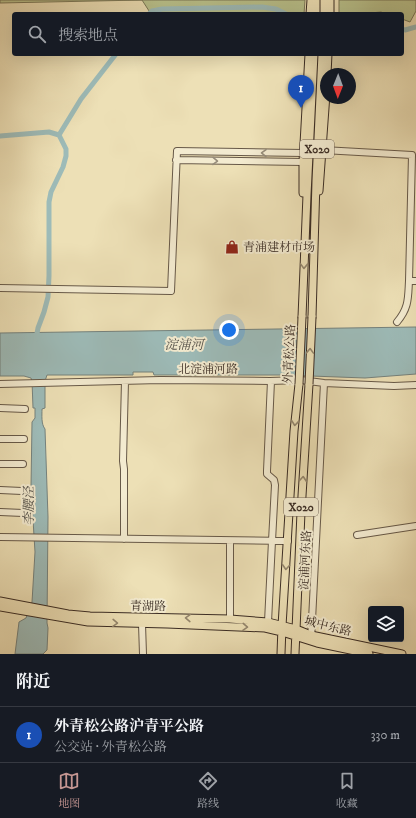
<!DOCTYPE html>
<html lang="zh">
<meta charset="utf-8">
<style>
:root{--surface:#171b24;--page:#20242c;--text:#f1f3f6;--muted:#9ea1a6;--line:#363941;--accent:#c59692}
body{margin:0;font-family:"IM FELL DW Pica","Noto Serif SC",serif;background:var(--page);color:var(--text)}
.controls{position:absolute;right:12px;bottom:12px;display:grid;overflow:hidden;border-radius:4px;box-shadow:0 4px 16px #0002}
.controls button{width:36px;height:36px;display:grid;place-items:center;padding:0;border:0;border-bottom:1px solid var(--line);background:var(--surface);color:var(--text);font:20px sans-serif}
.compass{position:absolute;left:320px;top:68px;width:36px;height:36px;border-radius:50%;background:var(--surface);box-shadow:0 4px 16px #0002;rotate:181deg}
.you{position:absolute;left:229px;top:330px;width:14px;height:14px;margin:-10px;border:3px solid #fff;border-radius:50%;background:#1a73e8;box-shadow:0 0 0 6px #1a73e833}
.badge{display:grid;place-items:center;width:26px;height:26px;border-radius:50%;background:var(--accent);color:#fff;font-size:13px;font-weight:700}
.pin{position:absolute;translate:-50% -33px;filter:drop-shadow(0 1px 2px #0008)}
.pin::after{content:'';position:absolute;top:21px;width:14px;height:12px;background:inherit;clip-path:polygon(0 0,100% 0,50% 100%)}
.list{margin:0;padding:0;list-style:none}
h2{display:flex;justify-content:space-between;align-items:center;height:52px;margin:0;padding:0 16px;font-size:17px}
h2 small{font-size:13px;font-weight:400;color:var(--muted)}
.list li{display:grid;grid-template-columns:26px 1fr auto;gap:12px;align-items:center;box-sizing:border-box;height:56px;padding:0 16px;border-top:1px solid var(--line)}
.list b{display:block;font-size:15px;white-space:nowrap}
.list p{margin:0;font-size:13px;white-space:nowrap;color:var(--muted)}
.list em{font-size:13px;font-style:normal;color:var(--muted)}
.icon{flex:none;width:22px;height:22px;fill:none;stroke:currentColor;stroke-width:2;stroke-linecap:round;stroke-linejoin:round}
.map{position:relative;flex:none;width:416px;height:654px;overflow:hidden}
.search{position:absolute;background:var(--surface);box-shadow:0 4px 16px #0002;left:12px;right:12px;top:12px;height:44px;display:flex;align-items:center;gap:10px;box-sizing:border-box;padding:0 14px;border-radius:4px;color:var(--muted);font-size:15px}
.sheet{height:108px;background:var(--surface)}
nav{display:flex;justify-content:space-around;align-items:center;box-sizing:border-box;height:56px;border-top:1px solid var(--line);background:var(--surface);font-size:11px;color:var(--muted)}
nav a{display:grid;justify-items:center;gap:2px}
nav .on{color:var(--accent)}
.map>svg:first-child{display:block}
.green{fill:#b9c28d;stroke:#7a7758}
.water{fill:#9dbbb8;stroke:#75827d}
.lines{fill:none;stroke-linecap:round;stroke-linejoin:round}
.canal{stroke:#9dbbb8;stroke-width:5}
.minor-casing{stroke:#675948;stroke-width:8}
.major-casing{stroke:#3a2c24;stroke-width:9}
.minor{stroke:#f3ebd0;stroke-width:6}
.major{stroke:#ede0b6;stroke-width:7}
.major-bridge-casing{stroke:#3a2c24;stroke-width:9;stroke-linecap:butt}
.major-bridge{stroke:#ede0b6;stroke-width:7}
.oneway{stroke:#968c7a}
.oneway2{stroke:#94866d}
.labels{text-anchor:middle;stroke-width:4;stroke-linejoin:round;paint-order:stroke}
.shield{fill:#f3ebd0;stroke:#726558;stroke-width:1}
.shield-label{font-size:11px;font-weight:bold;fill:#3a2c24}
.poi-label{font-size:12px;fill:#3a2c24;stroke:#f3ebd0;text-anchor:start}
.street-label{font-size:12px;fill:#3a2c24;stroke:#f3ebd0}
.water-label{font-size:13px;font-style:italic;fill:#535049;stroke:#f3ebd0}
</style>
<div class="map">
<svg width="416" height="654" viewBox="0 0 416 654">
<rect width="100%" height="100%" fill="#ede0b6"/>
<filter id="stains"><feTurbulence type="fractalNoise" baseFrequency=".005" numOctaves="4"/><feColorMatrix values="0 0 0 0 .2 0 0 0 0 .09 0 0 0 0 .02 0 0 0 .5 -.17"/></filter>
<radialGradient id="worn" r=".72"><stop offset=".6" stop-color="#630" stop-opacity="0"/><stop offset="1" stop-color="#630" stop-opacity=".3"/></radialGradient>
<path class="green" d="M0 0H305L304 14H151L142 0 0 3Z
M339 0H416V11L410 22 402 19V14H386L381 12 360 14H339Z"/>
<path class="water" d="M416 327V374L365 378 284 375H154L153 372H133V375H47L45 381V408L42 409C42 415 41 424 45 429L48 517 47 623 48 628 47 650 43 654H15L19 622 26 618 32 602 35 552 31 487 32 422 35 418V408H33L32 381 31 378 24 376H0V333Z"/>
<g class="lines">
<path class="canal" d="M149 14 152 11 162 9 262 7 276 9 286 14
M402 29 405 30 416 27
M59 135 81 99 116 54
M0 136 49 132 59 135 66 149V156L63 167 51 192 49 202V276L48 297 44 312 38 328 36 339"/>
<g class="minor-casing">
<path id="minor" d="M323 150 412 155 409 281H416
M176 160 303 162
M0 288 171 291 177 151 303 153
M397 322C409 308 408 298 409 281
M0 384 160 380 270 381 301 380 324 383 394 386 416 385
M0 408 25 409
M0 439H24
M0 464H23
M0 490 22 491
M0 512 23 513
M357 535 416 526
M0 537 288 541
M124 539V469L123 461 125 381
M230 541V619
M268 622 272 541 275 485 274 480 267 474V471L271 381
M142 624 143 654
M311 640 324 383"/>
</g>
<g class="major-casing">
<path id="major" d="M310 14 311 0
M316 14V0
M324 14V0
M330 14V0
M327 74 328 54
M319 191 326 94
M303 193V162L309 54
M302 317 307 195 314 54
M312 317 316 181 322 54
M0 601 68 614 90 616 230 619 268 622 296 629 311 635 402 654
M0 607 88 622 167 624 265 628 282 632 317 643 369 654
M281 654 282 626 294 431 299 384
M295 654 301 512 309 384"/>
</g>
<use href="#minor" class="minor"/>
<use href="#major" class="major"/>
<g class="major-bridge-casing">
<path id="major-bridge" d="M299 384 302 317
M309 384 312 317"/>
</g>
<use href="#major-bridge" class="major-bridge"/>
</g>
<defs><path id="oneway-chevron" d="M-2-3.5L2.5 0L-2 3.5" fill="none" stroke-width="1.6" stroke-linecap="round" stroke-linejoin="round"/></defs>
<g class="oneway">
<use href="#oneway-chevron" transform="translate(264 153) rotate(-179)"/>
<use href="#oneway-chevron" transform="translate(215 161) rotate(1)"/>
</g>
<g class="oneway2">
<use href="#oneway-chevron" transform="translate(304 266) rotate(92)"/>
<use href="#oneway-chevron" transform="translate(310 351) rotate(-88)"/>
<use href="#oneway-chevron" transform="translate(295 423) rotate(96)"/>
<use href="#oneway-chevron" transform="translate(303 479) rotate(-86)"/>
<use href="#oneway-chevron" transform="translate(286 567) rotate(94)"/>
<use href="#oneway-chevron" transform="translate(188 618) rotate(-178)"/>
<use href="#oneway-chevron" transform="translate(115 623) rotate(2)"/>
<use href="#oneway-chevron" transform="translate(245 627) rotate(3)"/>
</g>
<defs>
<g id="shop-bare" transform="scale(1.08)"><path d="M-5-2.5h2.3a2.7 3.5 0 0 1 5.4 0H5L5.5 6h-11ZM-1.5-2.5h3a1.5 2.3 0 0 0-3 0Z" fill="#8f2418" stroke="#f3ebd0" stroke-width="2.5" paint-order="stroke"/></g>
</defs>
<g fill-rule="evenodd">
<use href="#shop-bare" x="232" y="247"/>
</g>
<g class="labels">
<g class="shield">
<rect x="300" y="140" width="34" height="18" rx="3"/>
<rect x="284" y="498" width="34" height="18" rx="3"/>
</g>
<g class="shield-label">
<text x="317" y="153">X020</text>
<text x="301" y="511">X020</text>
</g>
<g class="poi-label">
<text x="243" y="251">青浦建材市场</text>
</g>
<g class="street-label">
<text transform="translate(289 354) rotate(-87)" y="4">外青松公路</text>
<text x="208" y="373">北淀浦河路</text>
<text transform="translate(305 560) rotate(-87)" y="4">淀浦河东路</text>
<text transform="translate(148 606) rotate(1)" y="4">青湖路</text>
<text transform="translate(328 626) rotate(14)" y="4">城中东路</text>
</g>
<g class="water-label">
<text x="184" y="349">淀浦河</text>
<text transform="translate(28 506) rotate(-90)" y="5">李腰泾</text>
</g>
</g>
<rect width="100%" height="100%" filter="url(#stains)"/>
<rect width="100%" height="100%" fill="url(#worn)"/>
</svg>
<div class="controls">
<button><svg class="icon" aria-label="layers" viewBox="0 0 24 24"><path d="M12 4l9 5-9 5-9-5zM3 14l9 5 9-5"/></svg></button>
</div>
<svg class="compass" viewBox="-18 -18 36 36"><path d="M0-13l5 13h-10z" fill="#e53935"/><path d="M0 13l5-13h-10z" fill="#9ea1a6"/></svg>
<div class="you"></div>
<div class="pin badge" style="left:301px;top:108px;background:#1a4fb4">1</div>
<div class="search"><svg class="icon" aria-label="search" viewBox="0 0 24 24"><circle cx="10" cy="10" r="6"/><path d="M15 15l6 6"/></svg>搜索地点</div>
</div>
<section class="sheet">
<h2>附近<small></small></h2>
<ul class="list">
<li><span class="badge" style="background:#1a4fb4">1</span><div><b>外青松公路沪青平公路</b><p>公交站 · 外青松公路</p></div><em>330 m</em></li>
</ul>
</section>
<nav>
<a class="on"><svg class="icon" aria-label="map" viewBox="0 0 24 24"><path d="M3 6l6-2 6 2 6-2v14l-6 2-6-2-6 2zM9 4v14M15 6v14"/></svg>地图</a>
<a><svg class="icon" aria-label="directions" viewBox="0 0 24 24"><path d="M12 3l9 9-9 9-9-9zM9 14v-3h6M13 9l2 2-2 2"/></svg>路线</a>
<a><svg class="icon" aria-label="saved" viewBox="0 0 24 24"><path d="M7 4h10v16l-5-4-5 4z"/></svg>收藏</a>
</nav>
